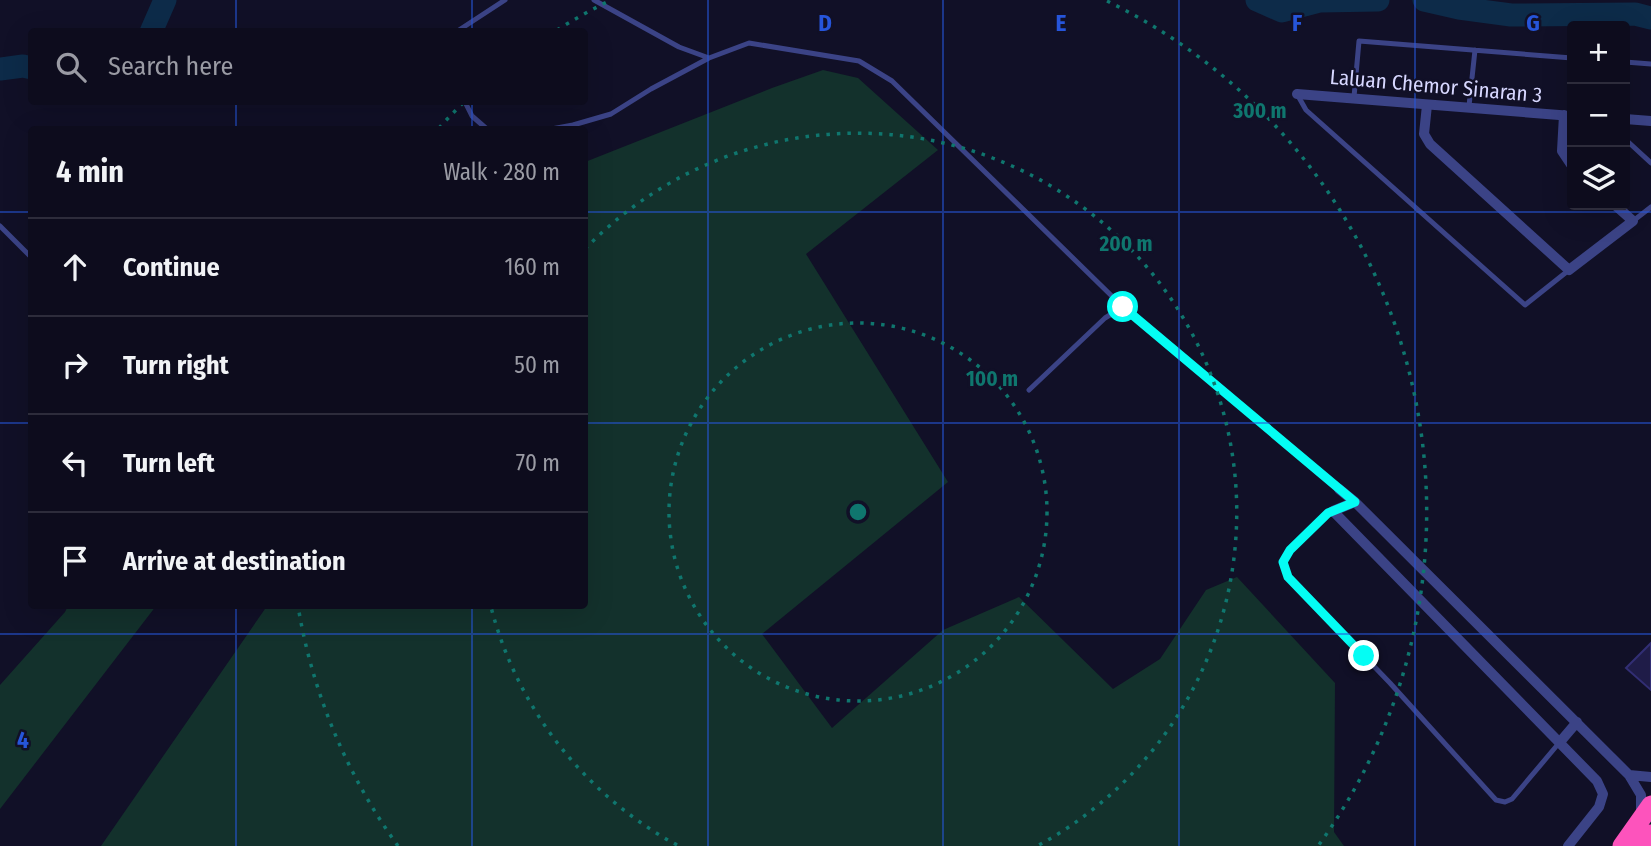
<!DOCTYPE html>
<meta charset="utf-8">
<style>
:root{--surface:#0d0c1d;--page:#1b1a2a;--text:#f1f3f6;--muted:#9a9ba4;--line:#2d2c3b}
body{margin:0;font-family:"Fira Sans Condensed",sans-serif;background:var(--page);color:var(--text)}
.controls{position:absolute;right:21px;top:21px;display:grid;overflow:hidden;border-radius:7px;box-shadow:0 7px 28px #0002}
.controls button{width:63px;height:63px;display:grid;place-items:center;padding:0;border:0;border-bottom:2px solid var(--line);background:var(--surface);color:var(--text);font:35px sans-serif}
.stop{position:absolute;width:21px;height:21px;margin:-16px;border:5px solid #04fdf4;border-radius:50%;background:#fff}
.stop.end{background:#04fdf4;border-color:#fff;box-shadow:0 2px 7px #0008}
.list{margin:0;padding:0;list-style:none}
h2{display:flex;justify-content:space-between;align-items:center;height:91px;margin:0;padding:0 28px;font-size:30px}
h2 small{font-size:23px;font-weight:400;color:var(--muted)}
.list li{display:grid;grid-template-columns:46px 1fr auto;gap:21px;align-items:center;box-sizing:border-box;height:98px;padding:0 28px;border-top:2px solid var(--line)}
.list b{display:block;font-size:26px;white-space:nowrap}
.list em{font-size:23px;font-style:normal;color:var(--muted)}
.icon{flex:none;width:38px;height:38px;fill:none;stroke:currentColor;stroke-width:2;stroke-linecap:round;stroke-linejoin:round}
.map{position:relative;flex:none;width:1651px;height:846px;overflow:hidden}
.search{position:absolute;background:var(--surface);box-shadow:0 7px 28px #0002;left:28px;top:28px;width:560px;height:77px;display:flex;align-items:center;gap:18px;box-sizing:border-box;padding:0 24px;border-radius:7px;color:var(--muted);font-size:26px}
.panel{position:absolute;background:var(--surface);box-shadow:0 7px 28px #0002;left:28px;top:126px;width:560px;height:483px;border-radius:7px}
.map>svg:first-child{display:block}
.green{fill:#13312c}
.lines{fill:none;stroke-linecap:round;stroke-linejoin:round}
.river{stroke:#0d2b49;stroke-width:23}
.building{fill:#1f1c48;stroke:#322e74;stroke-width:2}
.lane{stroke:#3b4386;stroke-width:5}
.street{stroke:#3b4386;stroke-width:10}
.highway{stroke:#fd53bc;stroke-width:19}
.route{stroke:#04fdf4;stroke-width:9}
.grid{fill:none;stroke:#2655da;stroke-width:2;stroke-opacity:0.55}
.ring{fill:none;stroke:#0f766e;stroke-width:3.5;stroke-dasharray:3.5 7}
.labels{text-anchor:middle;stroke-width:5;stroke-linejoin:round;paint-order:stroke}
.street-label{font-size:21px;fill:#d7d7ff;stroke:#111027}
.grid-label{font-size:23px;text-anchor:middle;font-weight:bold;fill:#2655da;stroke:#111027;stroke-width:5;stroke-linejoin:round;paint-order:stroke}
.centre{fill:#0f766e;stroke:#111027;stroke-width:3.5}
.ring-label{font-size:21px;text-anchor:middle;font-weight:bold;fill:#0f766e;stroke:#111027;stroke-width:5;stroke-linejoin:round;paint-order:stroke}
</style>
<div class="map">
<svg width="1651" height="846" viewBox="0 0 1651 846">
<rect width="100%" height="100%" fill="#111027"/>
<path class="green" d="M823 70 858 78 938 150 806 254 948 482 762 634 832 728 943 630 1019 597 1113 689 1160 659 1206 590 1237 577 1335 683 1334 832 1344 846H101L267 606H584L585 162 772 88Z
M68 606H156L0 809V685L65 612Z"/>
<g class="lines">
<path class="river" d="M1257 0 1282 11 1320 1 1378 0
M1424 0 1459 8 1511 15 1635 14 1651 18
M151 32 165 0
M0 69 23 66 32 68"/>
</g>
<path class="building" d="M1651 643V690L1626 668Z"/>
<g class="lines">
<path class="lane" d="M594 0 679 47 709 58
M456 32 505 0
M1625 62 1651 64
M1297 94 1306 110 1525 305 1569 270
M1354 97 1359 41 1572 58
M465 102 472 116 488 130
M1469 106 1475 50
M546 130 573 125 611 114 651 89 709 58 749 43 859 61 892 81 1123 307 1339 489
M1625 139 1651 163
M1633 221 1651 207
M0 226 32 258
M1029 390 1105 318 1123 307
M1333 511 1319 520 1285 556 1283 562 1288 577 1390 683 1496 800 1505 802 1512 799 1559 743"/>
<path class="street" d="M1297 94 1572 116
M1427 105 1424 134 1430 144 1569 270 1633 221 1615 205
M1564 115 1562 151 1572 166
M1625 119 1651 121
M1339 489 1355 502 1629 775 1641 795V815
M1355 502 1333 511 1597 781 1603 794 1599 807 1568 846
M1560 742 1577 722
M1629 775 1651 777"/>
<path class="highway" d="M1622 846 1651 805
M1642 846 1651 834"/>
</g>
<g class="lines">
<path class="route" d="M1123 307 1355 502 1328 513 1290 550 1283 562 1288 577 1364 656"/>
</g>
<path class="grid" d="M236 0V32M472 0V32M708 0V846M943 0V846M1179 0V846M1415 0V846M236 102V130M472 102V130M0 212H32M584 212H1651M0 423H32M584 423H1651M236 606V846M472 606V846M0 634H1651"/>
<g class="ring">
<circle cx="858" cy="512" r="189"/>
<path d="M677 845A379 379 0 0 1 491 607M585 249A379 379 0 1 1 1039 845"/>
<path d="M398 846A568 568 0 0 1 298 606M439 128A568 568 0 0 1 463 103M557 30A568 568 0 0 1 609 1M1107 1A568 568 0 0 1 1318 846"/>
</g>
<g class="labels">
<g class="street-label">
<text transform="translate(1436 86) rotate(5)" y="7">Laluan Chemor Sinaran 3</text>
</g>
</g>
<g class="grid-label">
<text x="825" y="31">D</text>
<text x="1061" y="31">E</text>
<text x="1297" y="31">F</text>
<text x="1533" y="31">G</text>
<text x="23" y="748">4</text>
</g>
<circle cx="858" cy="512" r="10" class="centre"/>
<g class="ring-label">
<text x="1260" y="118">300 m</text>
<text x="1126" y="251">200 m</text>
<text x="992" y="386">100 m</text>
</g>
</svg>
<div class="controls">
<button>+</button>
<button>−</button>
<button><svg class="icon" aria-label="layers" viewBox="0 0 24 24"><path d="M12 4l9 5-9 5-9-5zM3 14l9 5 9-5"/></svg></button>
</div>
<div class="stop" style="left:1123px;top:307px"></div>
<div class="stop end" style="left:1364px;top:656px"></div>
<div class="search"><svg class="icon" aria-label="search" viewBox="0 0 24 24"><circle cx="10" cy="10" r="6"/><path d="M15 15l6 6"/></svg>Search here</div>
<section class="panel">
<h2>4 min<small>Walk · 280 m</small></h2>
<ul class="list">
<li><svg class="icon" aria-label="ahead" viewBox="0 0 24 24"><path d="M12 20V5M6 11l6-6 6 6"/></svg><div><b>Continue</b></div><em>160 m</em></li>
<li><svg class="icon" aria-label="right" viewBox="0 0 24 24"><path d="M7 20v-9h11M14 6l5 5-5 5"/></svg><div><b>Turn right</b></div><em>50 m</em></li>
<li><svg class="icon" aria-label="left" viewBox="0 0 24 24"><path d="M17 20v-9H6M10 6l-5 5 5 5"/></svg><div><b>Turn left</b></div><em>70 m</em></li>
<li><svg class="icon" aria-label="arrive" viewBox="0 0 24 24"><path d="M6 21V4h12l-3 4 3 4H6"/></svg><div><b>Arrive at destination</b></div></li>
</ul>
</section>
</div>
